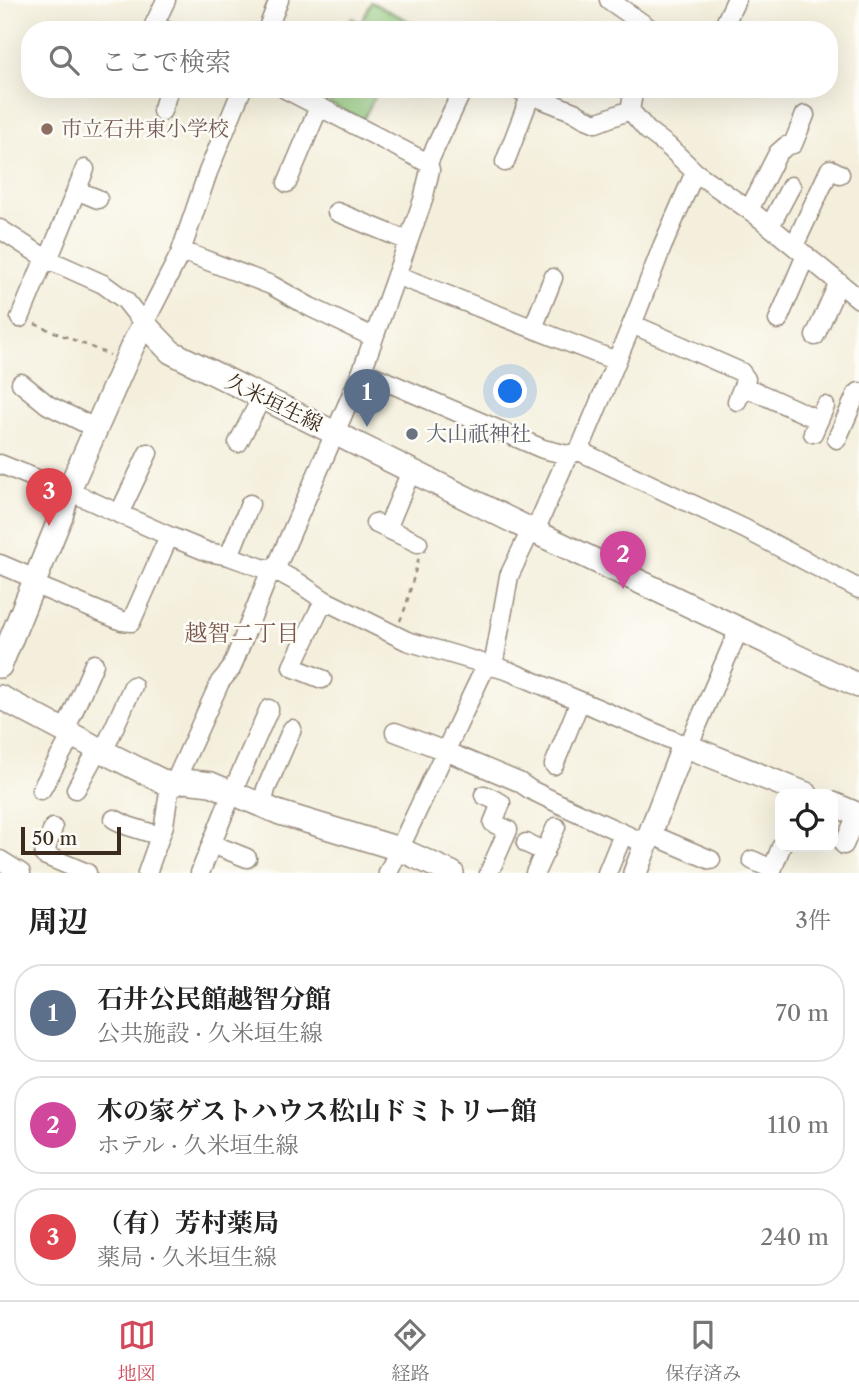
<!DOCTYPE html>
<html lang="ja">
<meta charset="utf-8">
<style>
:root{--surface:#fff;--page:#f6f6f6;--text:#222;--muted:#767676;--line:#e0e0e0;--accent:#d1495b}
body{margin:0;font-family:"Libre Caslon Text","Noto Serif JP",serif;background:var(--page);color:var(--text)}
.controls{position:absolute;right:21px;bottom:21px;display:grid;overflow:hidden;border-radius:14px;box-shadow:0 7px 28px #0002}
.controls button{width:63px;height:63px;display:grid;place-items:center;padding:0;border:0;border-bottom:2px solid var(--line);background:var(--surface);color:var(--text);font:35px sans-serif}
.scale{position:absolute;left:21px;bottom:18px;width:100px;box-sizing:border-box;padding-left:7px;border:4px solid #3b2a1e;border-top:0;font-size:19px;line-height:24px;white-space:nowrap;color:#3b2a1e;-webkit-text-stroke:5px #fdfcf7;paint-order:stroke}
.you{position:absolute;left:511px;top:392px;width:24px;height:24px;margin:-18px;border:5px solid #fff;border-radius:50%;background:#1a73e8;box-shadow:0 0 0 10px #1a73e833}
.badge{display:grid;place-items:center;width:46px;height:46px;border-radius:50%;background:var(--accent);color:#fff;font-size:23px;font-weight:700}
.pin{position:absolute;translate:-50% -58px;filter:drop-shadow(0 2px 4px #0008)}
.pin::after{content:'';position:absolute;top:37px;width:24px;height:21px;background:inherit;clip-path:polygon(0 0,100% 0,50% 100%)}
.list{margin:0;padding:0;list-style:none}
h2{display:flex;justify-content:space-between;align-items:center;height:91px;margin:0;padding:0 28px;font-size:30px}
h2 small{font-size:23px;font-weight:400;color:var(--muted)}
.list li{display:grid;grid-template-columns:46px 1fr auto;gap:21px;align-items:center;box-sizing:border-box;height:98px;margin:0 14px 14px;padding:0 14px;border:2px solid var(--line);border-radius:28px}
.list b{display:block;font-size:26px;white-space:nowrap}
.list p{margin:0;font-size:23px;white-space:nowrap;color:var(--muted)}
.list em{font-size:23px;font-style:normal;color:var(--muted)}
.icon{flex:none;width:38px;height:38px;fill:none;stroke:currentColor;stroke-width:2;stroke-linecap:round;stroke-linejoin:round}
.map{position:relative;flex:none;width:859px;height:873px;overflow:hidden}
.search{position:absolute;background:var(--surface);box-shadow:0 7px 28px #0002;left:21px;right:21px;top:21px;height:77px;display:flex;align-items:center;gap:18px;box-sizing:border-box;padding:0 24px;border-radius:28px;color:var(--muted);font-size:26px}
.sheet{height:427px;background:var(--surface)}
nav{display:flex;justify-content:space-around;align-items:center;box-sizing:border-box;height:98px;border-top:2px solid var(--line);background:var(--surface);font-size:19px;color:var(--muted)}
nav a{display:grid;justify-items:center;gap:4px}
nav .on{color:var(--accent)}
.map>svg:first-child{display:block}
.green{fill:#96cf82;stroke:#687c50;stroke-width:2}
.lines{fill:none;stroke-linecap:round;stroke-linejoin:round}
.minor-casing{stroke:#988c7d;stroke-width:21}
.major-casing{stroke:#988c7d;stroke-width:26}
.path{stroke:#988c7d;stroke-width:2.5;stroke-dasharray:5 5;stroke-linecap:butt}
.minor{stroke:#fff;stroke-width:18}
.major{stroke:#fff;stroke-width:23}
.education-dot{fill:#8d6e63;stroke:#fdfcf7;stroke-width:2.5}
.worship-dot{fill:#6b7280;stroke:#fdfcf7;stroke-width:2.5}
.labels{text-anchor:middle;stroke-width:5;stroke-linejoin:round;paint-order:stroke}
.education-label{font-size:21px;fill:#785e54;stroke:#fdfcf7;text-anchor:start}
.street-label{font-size:21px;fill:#3b2a1e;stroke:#fdfcf7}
.worship-label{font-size:21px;fill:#5b616d;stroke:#fdfcf7;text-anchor:start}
.neighbourhood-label{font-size:23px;fill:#7c574c;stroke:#fdfcf7}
</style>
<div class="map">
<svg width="859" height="873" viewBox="0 0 859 873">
<rect width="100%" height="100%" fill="#fdfcf7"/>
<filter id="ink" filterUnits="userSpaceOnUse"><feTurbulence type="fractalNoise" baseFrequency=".0143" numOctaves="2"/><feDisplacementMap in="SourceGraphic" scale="14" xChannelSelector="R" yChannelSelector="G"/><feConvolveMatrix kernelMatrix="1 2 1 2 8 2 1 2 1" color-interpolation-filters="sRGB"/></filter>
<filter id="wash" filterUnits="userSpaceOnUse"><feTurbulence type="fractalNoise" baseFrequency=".00686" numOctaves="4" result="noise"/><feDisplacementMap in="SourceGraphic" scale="28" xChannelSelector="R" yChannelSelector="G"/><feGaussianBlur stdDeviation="1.57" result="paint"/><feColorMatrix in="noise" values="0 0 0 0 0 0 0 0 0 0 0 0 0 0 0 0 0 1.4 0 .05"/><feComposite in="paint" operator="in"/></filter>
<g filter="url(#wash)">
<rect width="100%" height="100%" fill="#f4efdc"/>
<path class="green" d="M371 2 413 23 409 30H346L352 18 361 23Z
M302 89H379L363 120Z"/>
</g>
<g filter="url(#ink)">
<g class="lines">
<g class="minor-casing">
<path id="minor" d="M609 0 652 30
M165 30 154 25 166 0
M267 30 279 0
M722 30 736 0
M285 89 428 163 430 170 423 200 362 371
M516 89 574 112 584 118 596 123 630 110
M634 89 630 110 647 130 668 146 695 172 756 215 859 299
M162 111 169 89
M505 162 529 99 533 95
M428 163 463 89
M287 183 319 107
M76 190 98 199
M749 210 778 153 786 146 793 144 805 115
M337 212 408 241
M770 226 791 186
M0 229 45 258 103 284 125 300 144 324 180 254 208 172 242 89
M794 246 830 169 840 174
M182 251 271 285 310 307 373 337
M48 260 85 169
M396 275 616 361
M20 318 45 258
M778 320 806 255
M632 324 741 372 746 379 737 401
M533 328 553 278
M815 336 839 282
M21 383 48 405 97 429
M743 386 819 420
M813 433 825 406
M837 439 856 395 859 392
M238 443 262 397
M579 451 745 529 859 589
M0 464 82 497 169 536 208 552 229 556 262 568 275 570 299 583 324 600 407 641 509 671 684 745
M119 514 148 453
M375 523 418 543
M387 529 411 471
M535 531 568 455 579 451 637 312 662 247 695 172
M229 556 250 504
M0 564 35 579
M33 584 122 621 131 622 169 536
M493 667 509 576 531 530
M322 679 292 667 324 600
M65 731 94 664
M395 732 445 751 519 782 531 790 568 808 646 844
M688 747 739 629
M103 752 133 686
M554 765 580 701
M181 782 178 775 220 682 231 669 268 577 275 570 362 371 543 449 568 455
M76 789 98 749
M41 790 72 735
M484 795 501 803 493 823 508 830 489 873
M262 806 266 789 292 729
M114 819 128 826 160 836
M53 828 44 855 87 873
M650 834 711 860
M526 843 545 852
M212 844 247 858
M844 845 857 814
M0 860 21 873
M752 860 772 869
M147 873 164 825 170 785
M200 873 232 793 269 709
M388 873 486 665
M535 873 556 827
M607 873 623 834
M771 873 781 847"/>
</g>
<g class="major-casing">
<path id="major" d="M0 666 61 516 68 492 132 347 144 324 171 352 189 361 531 530 859 686
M0 697 108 754 170 785 184 781 211 784 280 813 399 849 452 873
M833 804 859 815
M635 873 684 745 806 794"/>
</g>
<path class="path" d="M35 324 110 355
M400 621 406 606 419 557"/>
<use href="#minor" class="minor"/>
<use href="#major" class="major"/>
</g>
</g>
<circle class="education-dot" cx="47" cy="129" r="7"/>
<circle class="worship-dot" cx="412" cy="434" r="7"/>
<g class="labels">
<g class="education-label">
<text x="61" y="136">市立石井東小学校</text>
</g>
<g class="street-label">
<text transform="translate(274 403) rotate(26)" y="7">久米垣生線</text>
</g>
<g class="worship-label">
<text x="426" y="441">大山祇神社</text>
</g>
<g class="neighbourhood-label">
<text x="242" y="641">越智二丁目</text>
</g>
</g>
</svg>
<div class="controls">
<button><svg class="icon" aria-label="locate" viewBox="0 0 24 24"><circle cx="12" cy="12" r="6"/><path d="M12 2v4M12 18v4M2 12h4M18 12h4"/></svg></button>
</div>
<div class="scale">50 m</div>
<div class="you"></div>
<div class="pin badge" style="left:367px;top:427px;background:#5c6f8a">1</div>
<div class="pin badge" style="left:623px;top:589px;background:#d1479c">2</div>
<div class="pin badge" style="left:49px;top:526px;background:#e0444e">3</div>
<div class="search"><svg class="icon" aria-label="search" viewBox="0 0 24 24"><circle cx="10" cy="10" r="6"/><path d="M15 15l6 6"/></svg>ここで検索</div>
</div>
<section class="sheet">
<h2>周辺<small>3件</small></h2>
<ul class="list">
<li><span class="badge" style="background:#5c6f8a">1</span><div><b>石井公民館越智分館</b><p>公共施設 · 久米垣生線</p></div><em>70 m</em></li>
<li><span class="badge" style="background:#d1479c">2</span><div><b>木の家ゲストハウス松山ドミトリー館</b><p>ホテル · 久米垣生線</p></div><em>110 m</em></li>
<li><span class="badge" style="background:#e0444e">3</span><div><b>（有）芳村薬局</b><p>薬局 · 久米垣生線</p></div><em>240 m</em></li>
</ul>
</section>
<nav>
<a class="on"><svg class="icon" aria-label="map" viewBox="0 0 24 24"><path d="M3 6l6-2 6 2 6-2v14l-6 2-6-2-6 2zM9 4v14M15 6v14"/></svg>地図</a>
<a><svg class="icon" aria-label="directions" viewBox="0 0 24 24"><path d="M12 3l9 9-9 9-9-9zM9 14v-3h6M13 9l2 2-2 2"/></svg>経路</a>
<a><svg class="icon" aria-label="saved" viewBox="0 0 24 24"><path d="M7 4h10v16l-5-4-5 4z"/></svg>保存済み</a>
</nav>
